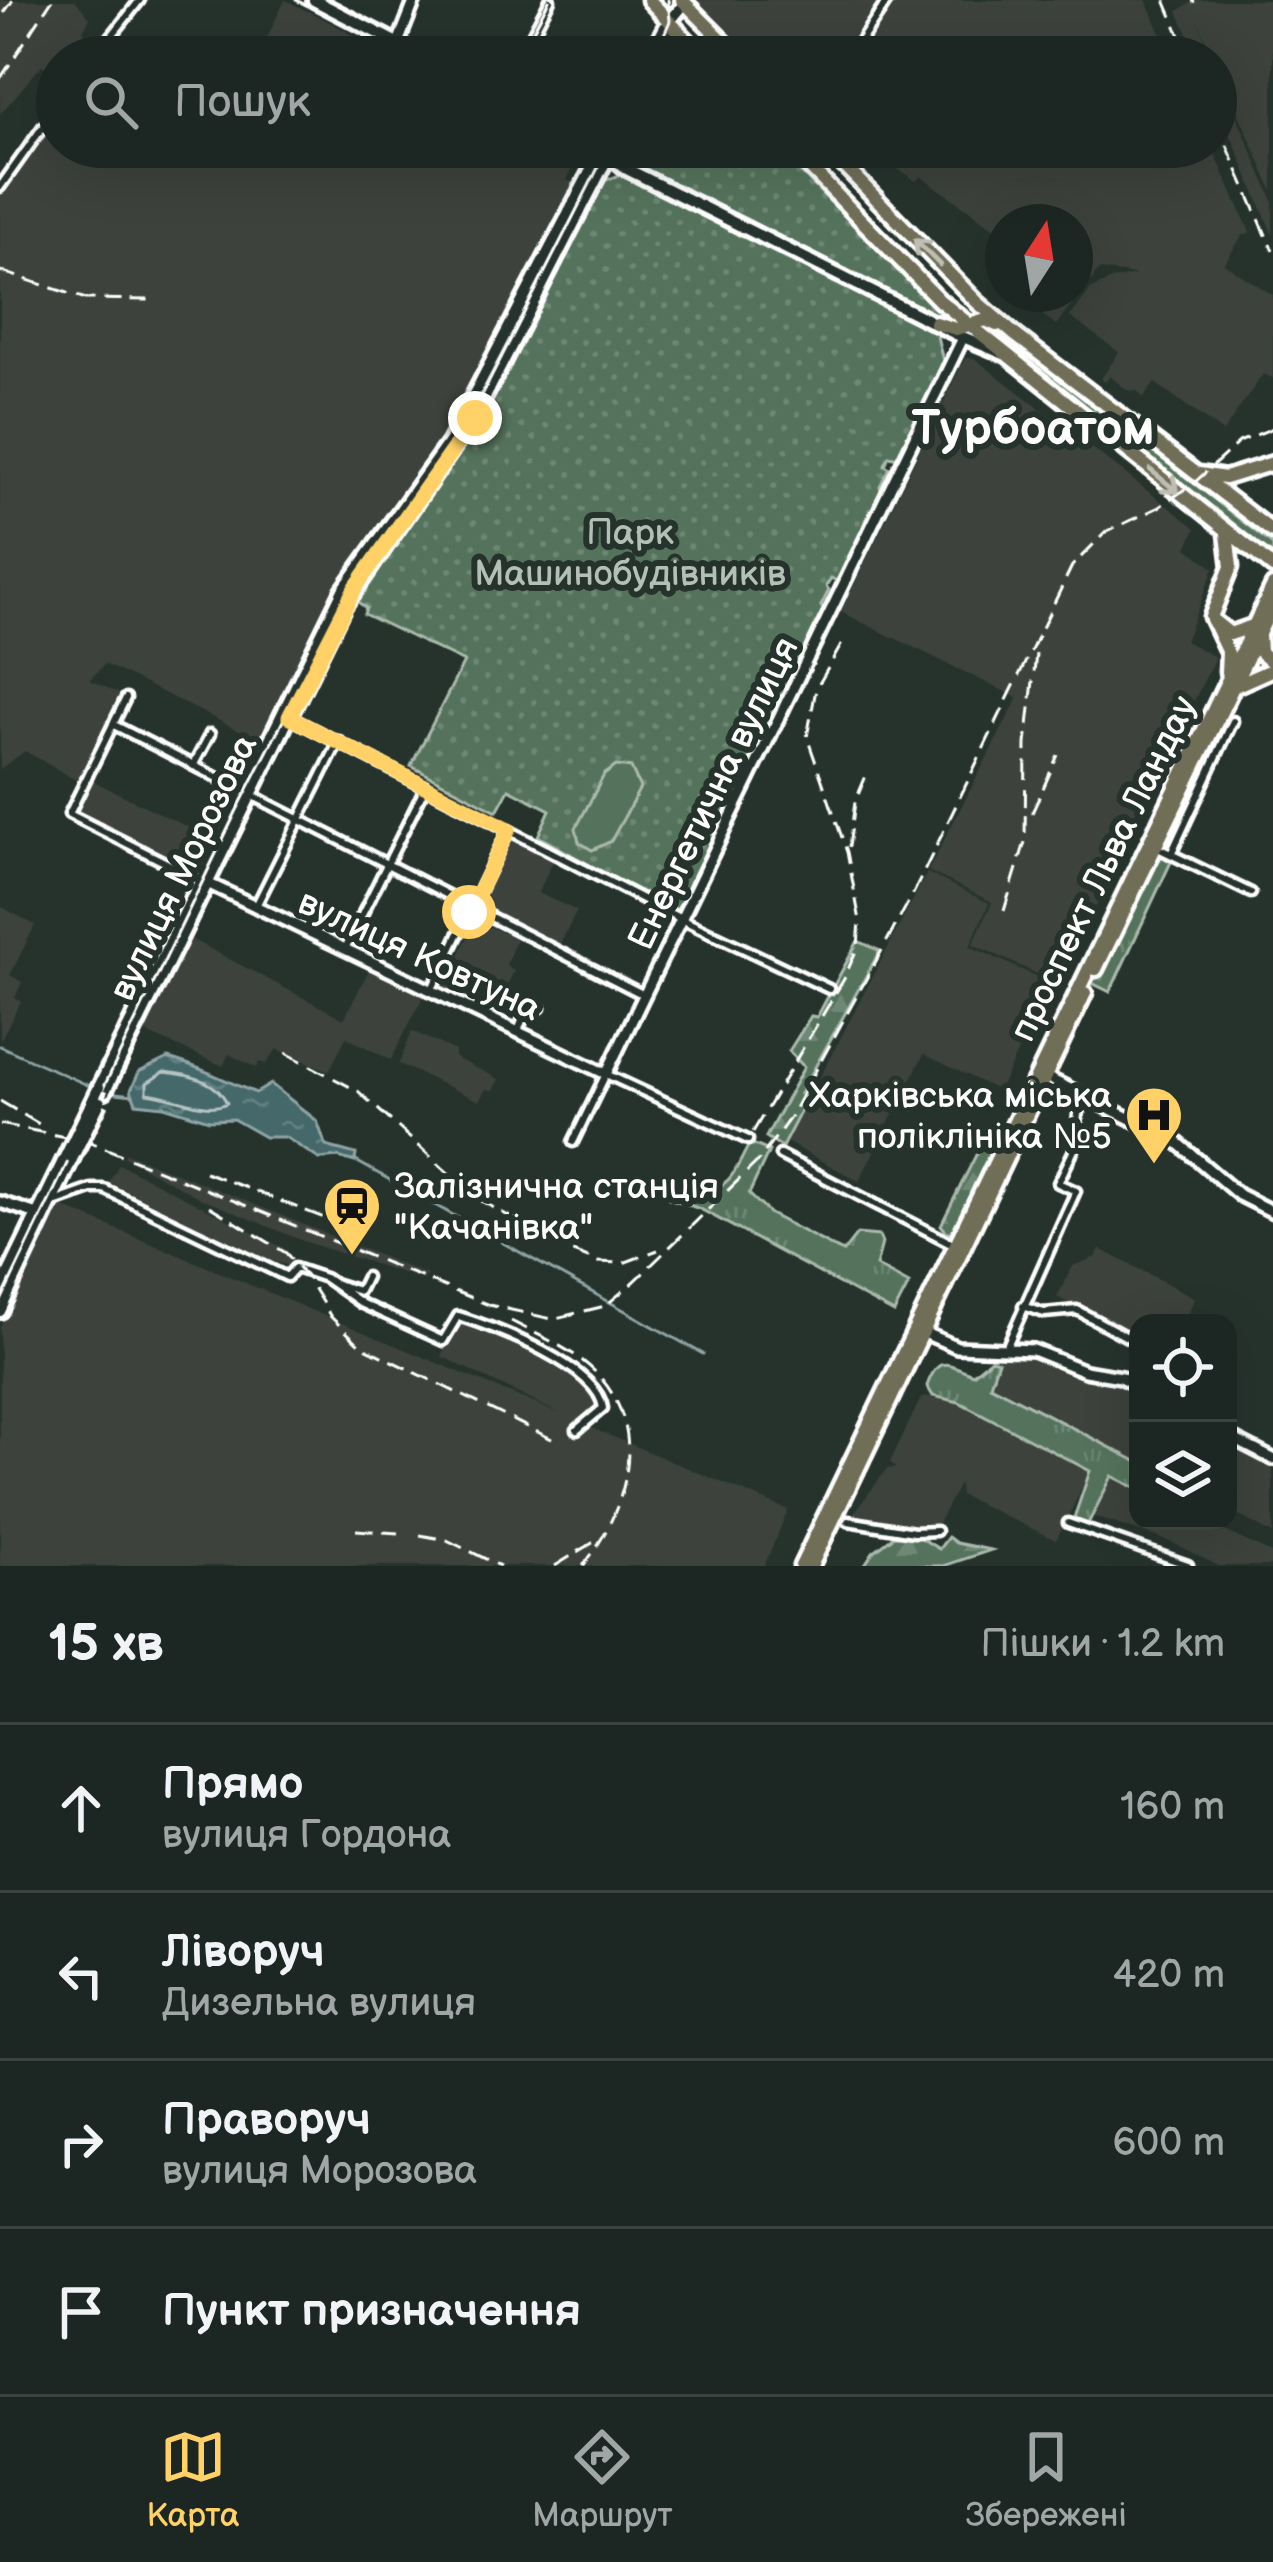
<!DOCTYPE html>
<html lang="uk">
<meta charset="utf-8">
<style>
:root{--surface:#1c2622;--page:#252e2a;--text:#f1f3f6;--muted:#a0a5a5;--line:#3a4340;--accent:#ffd166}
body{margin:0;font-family:"Balsamiq Sans",sans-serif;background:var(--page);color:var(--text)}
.controls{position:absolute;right:36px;bottom:36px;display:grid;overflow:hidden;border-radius:24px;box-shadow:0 12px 48px #0002}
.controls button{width:108px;height:108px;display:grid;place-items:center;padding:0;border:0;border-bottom:3px solid var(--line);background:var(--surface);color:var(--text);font:60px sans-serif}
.compass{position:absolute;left:985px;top:204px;width:108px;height:108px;border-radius:50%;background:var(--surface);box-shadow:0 12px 48px #0002;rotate:12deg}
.stop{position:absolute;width:36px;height:36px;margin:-27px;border:9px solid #ffd166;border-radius:50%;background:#fff}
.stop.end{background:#ffd166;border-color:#fff;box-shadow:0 3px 12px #0008}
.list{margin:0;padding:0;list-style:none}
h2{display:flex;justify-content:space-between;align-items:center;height:156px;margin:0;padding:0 48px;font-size:51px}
h2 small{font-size:39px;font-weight:400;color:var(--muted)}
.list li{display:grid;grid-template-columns:78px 1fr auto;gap:36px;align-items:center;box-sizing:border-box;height:168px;padding:0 48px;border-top:3px solid var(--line)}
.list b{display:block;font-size:45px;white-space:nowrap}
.list p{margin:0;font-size:39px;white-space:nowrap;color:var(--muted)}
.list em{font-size:39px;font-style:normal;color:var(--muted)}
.icon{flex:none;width:66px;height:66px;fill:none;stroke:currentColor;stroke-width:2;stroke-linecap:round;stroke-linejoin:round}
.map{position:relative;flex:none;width:1273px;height:1566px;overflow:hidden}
.search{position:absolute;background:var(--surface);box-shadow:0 12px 48px #0002;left:36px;right:36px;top:36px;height:132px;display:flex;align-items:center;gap:30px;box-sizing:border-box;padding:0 42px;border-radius:66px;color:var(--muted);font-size:45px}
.sheet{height:828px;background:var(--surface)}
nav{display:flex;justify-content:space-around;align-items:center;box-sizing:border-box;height:168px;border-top:3px solid var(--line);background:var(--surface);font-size:33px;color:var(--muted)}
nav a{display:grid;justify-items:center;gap:6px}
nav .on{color:var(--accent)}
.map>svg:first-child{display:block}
.built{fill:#3c433d}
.grass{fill:url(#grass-tufts);stroke:#aab9ad;stroke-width:3}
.forest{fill:url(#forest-firs);stroke:#aab9ad;stroke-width:3}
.park{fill:url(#park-dots);stroke:#aab9ad;stroke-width:3}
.garden{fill:#54735b;stroke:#aab9ad;stroke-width:3}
.water{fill:url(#water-ripples);stroke:#8fa4a6;stroke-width:3}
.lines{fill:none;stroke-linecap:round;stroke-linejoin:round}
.shore{stroke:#b5c3c3;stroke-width:3}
.stream{stroke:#8fa4a6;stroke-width:3}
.minor-casing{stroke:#fff;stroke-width:15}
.tertiary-casing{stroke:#fff;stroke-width:18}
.secondary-casing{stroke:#fff;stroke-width:20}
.primary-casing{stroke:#fff;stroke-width:21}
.minor{stroke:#26332d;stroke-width:6}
.tertiary{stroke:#26332d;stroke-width:9}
.secondary{stroke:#26332d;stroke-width:10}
.primary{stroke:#716e59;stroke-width:12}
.tram{stroke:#fff;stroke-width:3}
.rail{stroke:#fff;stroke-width:3;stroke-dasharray:18 9;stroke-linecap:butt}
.secondary-bridge-casing{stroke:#fff;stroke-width:20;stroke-linecap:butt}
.secondary-bridge{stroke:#26332d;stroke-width:10}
.oneway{stroke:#bfbeb4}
.route{stroke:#ffd166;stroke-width:15}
.labels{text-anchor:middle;stroke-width:12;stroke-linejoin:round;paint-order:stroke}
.park-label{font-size:36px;fill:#b2c0b5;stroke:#26332d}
.street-label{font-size:36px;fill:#fff;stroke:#26332d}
.poi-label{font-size:36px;fill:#fff;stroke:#26332d;text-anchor:end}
.district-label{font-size:48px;font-weight:bold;fill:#fff;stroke:#26332d}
</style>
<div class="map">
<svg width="1273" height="1566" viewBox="0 0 1273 1566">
<defs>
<pattern id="grass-tufts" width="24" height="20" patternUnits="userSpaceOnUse" patternTransform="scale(3)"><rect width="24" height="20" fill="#54735b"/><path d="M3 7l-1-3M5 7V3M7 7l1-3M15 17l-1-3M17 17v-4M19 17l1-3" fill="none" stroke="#6e8874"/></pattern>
<pattern id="forest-firs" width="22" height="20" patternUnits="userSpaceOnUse" patternTransform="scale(3)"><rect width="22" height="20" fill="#54735b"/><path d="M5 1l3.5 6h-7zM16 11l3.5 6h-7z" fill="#6e8874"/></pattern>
<pattern id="park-dots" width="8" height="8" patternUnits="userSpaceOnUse" patternTransform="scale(3)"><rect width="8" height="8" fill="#54735b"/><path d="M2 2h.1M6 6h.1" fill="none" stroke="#6e8874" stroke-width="1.8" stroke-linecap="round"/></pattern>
<pattern id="water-ripples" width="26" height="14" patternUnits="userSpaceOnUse" patternTransform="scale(3)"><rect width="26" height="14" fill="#45686a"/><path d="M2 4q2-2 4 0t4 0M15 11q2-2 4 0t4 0" fill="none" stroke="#617f80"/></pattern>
</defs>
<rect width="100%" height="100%" fill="#26332d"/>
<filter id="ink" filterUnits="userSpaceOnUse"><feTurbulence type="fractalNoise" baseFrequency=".00833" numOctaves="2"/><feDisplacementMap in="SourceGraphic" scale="24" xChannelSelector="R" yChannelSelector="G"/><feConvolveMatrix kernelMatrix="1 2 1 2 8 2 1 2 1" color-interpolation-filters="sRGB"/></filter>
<g filter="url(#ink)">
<path class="built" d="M0 0H75L90 18 83 31 96 43 85 57H57V76L42 65 0 114Z
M285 0 334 24 391 57H233L242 39 262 48Z
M696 0H885L846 57H751Z
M897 0H1146L1172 57H858Z
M1195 0H1273V191L1196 17 1212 57H1198L1178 11Z
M1216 67 1273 201V235L1216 100Z
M57 109V147H567L580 154 567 180 578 185 454 424 339 583 262 742 105 664 89 680 125 696 83 784 25 751 0 769V188Z
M866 147H1212L1250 232 1242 236 1224 264 1273 295V378L1263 374 1223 432 1155 383 1143 398 1138 391 1127 390 1110 376 1105 382 1101 379 1119 352 1070 317 1090 290 1111 280 1136 275 1099 270 1056 325 1015 294H1075V222H1003V234L921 176 916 181Z
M965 358H974L1196 528 1187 548 1214 568 1185 641 1215 657 1059 984 973 944 992 902 928 871 1018 698 841 612Z
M89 779 194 830 178 863 73 812Z
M508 836 554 859 538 893 577 911 560 944 476 903Z
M927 873 989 903 970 946 1050 983 999 1091 924 1054 859 1181 786 1142Z
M0 906 35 925 10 975 22 982 15 998 21 1001 0 1041Z
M476 920 516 939 506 965 514 971 494 1012 444 987Z
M185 936 344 1019 370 968 424 995 391 1060 346 1037 329 1071 277 1049 266 1064 259 1062 257 1068 229 1054 223 1066 142 1031Z
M412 1031 455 1051V1058L499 1079 493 1090 486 1089 479 1101 399 1064Z
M126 1153 236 1197 427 1275 424 1280 303 1241 200 1198 124 1157Z
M119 1164 285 1249 293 1259 287 1265 264 1259 109 1182Z
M61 1206 562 1415 441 1356 459 1318 568 1369 588 1380 600 1401 593 1415 582 1424 788 1510 764 1566H0V1327Z
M1100 1249 1195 1298 1183 1323H1138V1338L1057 1297 1073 1266 1096 1257Z
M1014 1348 1041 1353 1111 1379 1138 1394V1462L989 1384 998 1361Z
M933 1396 959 1402 1090 1472 1056 1540 960 1495 959 1484 936 1527 913 1530 848 1521 887 1469 896 1468 890 1462 921 1398Z
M1228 1442 1273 1467V1534L1228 1510Z
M1112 1476 1138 1489V1521H1204L1273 1554V1566H1219L1171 1542 1089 1515Z"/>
<path class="grass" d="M985 325H991L1273 545V562L983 329Z
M1158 853 1171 862 1110 992 1092 983Z
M750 1143 769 1151 749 1194 770 1214 843 1252 857 1234 879 1236 882 1243 876 1266 909 1284 894 1313 700 1209 669 1198 677 1174C687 1177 695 1183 705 1186 730 1194 739 1161 750 1143Z
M991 1359 998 1361 990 1385 1138 1462V1489L1112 1476 1086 1528 1073 1521 1090 1471 959 1402 933 1396 927 1386C939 1352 949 1366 973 1374Z"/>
<path class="forest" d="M858 941 880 951 800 1094 807 1099 782 1147 766 1137 804 1067 789 1051 811 1016 817 1017Z
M991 1125 1004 1132 955 1232H947L941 1225Z
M894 1536 921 1538 939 1549 948 1537 956 1543 991 1550 943 1566H864L873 1552Z"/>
<path class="park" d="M623 147H720L737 165 747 147H775L954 325 661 180 633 165 621 151Z
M625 173 936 332 943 361 899 458 889 456 885 465 890 468 880 486 883 496 840 583 831 578 826 586 829 590 821 606 826 610 676 913 538 836 550 810 509 789 497 811 411 766 464 662 364 614 366 608 358 602 481 420 604 181Z"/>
<path class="garden" d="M616 766 631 768 640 788 611 841 592 850 579 842 576 828 604 775Z"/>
<path class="water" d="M168 1058C200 1066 226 1082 256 1093L271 1084 317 1121 326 1146 356 1154 355 1162 338 1157 319 1159 285 1137H265L233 1119 209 1120 164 1106 136 1103 131 1090 139 1072Z"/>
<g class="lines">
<path class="shore" d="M164 1072C188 1074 217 1080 227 1103 205 1114 172 1095 147 1093V1083Z"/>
<path class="stream" d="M0 1046 92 1087
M107 1092 133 1095
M354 1160 703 1354"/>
<g class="minor-casing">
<path id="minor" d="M95 57 140 0
M520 57 550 0
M850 57 888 0
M0 187 57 107
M126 698 69 814 198 879
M291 718 681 919 829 989
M114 725 644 995
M193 766 210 734
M1156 847 1251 893
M1171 854 1233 721
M256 906 339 741
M345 949 426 786
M431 991 509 829
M518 1031 529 1003 540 1008
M573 1142 606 1074 748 1140
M780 1155 953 1244
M54 1202 91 1189H104L287 1277 295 1268 325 1278 362 1304 443 1341 458 1316C495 1327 598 1367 603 1408L577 1430
M333 1283 359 1291 366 1277
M1023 1306 1044 1313 1077 1310 1138 1343
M1006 1348 1076 1191 1058 1183 1074 1150 1078 1114 1086 1097
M848 1521 914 1532 936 1531
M1068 1523 1188 1565"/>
</g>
<g class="tertiary-casing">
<path id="tertiary" d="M398 43 415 0
M203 881 606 1074 963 338
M1042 1075 1177 1142 1239 1195 1273 1212
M0 1202 37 1214
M920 1331 957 1347 1033 1350 1085 1371 1121 1377 1138 1387
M1228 1436 1273 1459"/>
</g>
<g class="secondary-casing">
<path id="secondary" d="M314 0 424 57
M649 57 665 27 685 3
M659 57 671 23
M604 150 625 168 958 335 1004 354
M99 1087 343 590 449 442 603 147
M105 1091 344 606 475 417 613 147
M0 1291 66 1155
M0 1311 72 1159"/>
</g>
<g class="primary-casing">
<path id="primary" d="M649 0 703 57
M682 0 739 57
M790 147 940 301 1273 567
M826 147 977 302 1014 334 1273 532
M935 323 956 329 986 320 997 325
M1199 474 1225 478 1273 463
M1227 534 1231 567 1211 617 1228 653 1227 672
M1215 622 1230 634 1253 626
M1259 635 1260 652 1273 663
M1237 685 1273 669
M1096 969 1273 605
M801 1566 1273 586
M811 1566 1085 993"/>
</g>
<use href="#minor" class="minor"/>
<use href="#tertiary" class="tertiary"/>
<use href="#secondary" class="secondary"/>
<use href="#primary" class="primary"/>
<path class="tram" d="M296 0 410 57
M519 57 549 0
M654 57 670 21 668 0
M0 1303 236 812 341 608 474 411 598 168V156L592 147"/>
<path class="rail" d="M1165 0 1189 57
M1193 0 1194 3
M4 13 13 0
M0 79 52 0
M1216 120 1273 251
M0 271 86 299 156 300
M1032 813 1058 755
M849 847 855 802 868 771
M1004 911 1025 842 1026 744 1036 654
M286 1053 358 1091 476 1198 573 1252 598 1262 623 1263 658 1250
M0 1101 39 1124
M0 1124 90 1142 489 1305 552 1319 605 1306 635 1281 759 1160 789 1119 914 892 1072 566 1106 532 1159 507 1194 483 1239 442 1273 428
M753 1132 844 979 858 946 860 921 847 852 807 737 816 689 843 642
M205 1172 340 1224
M209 1206 286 1253 308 1279 331 1317 361 1346 560 1443
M511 1321C540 1336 577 1351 599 1376 651 1434 625 1512 583 1566
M356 1530 399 1533
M420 1535 447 1540 500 1566
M555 1566 594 1542"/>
<g class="secondary-bridge-casing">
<path id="secondary-bridge" d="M66 1155 99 1087
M72 1159 100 1102"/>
</g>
<use href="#secondary-bridge" class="secondary-bridge"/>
</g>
<defs><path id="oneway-shaft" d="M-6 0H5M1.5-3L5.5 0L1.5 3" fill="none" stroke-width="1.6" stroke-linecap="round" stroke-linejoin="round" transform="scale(3)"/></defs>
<g class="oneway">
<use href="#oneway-shaft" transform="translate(927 252) rotate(-135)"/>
<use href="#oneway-shaft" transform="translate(1164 481) rotate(39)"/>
</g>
</g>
<g class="lines" filter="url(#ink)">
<path class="route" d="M469 912 509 829 289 717 355 588 475 418"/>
</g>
<defs>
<g id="hospital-pin" transform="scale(3)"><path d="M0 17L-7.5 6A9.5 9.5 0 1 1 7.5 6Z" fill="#ffd166" stroke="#26332d"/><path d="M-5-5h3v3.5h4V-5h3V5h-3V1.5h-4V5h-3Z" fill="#111"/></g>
<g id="station-pin" transform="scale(3)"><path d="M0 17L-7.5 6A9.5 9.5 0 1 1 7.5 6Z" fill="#ffd166" stroke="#26332d"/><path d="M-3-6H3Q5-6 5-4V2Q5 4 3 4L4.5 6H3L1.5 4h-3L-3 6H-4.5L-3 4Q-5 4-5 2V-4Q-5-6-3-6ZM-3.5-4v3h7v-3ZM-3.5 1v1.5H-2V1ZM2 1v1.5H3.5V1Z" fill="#111"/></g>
</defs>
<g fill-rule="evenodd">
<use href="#hospital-pin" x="1154" y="1115"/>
<use href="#station-pin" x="352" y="1206"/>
</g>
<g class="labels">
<g class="park-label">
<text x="630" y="544">Парк<tspan x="630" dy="41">Машинобудівників</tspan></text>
</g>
<g class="street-label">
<text transform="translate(712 793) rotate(-64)" y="13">Енергетична вулиця</text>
<text transform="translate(182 867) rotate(-64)" y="13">вулиця Морозова</text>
<text transform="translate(1102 868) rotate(-64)" y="13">проспект Льва Ландау</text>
<text transform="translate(420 954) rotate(25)" y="13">вулиця Ковтуна</text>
</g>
<g class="poi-label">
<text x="1112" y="1107">Харківська міська<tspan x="1112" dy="41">поліклініка №5</tspan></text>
<text x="394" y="1198" text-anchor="start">Залізнична станція<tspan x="394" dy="41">"Качанівка"</tspan></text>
</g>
<g class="district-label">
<text x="1033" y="444">Турбоатом</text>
</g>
</g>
</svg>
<div class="controls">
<button><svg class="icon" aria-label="locate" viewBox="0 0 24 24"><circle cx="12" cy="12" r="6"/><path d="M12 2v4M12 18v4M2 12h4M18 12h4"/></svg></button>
<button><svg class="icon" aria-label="layers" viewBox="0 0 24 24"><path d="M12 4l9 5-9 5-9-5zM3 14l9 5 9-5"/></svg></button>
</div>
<svg class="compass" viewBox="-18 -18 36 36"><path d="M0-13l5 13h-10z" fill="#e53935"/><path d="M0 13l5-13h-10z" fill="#a0a5a5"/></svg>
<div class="stop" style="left:469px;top:912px"></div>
<div class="stop end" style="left:475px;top:418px"></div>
<div class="search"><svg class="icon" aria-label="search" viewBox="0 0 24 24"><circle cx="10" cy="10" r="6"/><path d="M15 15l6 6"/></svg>Пошук</div>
</div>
<section class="sheet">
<h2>15 хв<small>Пішки · 1.2 km</small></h2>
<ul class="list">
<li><svg class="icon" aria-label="ahead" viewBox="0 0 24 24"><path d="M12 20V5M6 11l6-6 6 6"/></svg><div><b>Прямо</b><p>вулиця Гордона</p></div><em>160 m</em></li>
<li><svg class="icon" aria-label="left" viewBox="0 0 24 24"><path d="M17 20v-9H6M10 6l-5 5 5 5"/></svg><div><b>Ліворуч</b><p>Дизельна вулиця</p></div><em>420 m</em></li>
<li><svg class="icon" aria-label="right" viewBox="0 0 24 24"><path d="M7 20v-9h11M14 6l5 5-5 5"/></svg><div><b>Праворуч</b><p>вулиця Морозова</p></div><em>600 m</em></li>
<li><svg class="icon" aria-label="arrive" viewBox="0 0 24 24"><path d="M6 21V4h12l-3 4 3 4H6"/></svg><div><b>Пункт призначення</b></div></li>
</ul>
</section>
<nav>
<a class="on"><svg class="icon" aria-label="map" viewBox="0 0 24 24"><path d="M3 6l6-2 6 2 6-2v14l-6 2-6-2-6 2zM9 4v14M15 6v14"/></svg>Карта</a>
<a><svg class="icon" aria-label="directions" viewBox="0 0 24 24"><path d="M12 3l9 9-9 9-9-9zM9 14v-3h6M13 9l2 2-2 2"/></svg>Маршрут</a>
<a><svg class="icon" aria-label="saved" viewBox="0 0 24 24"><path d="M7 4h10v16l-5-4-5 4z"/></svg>Збережені</a>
</nav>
